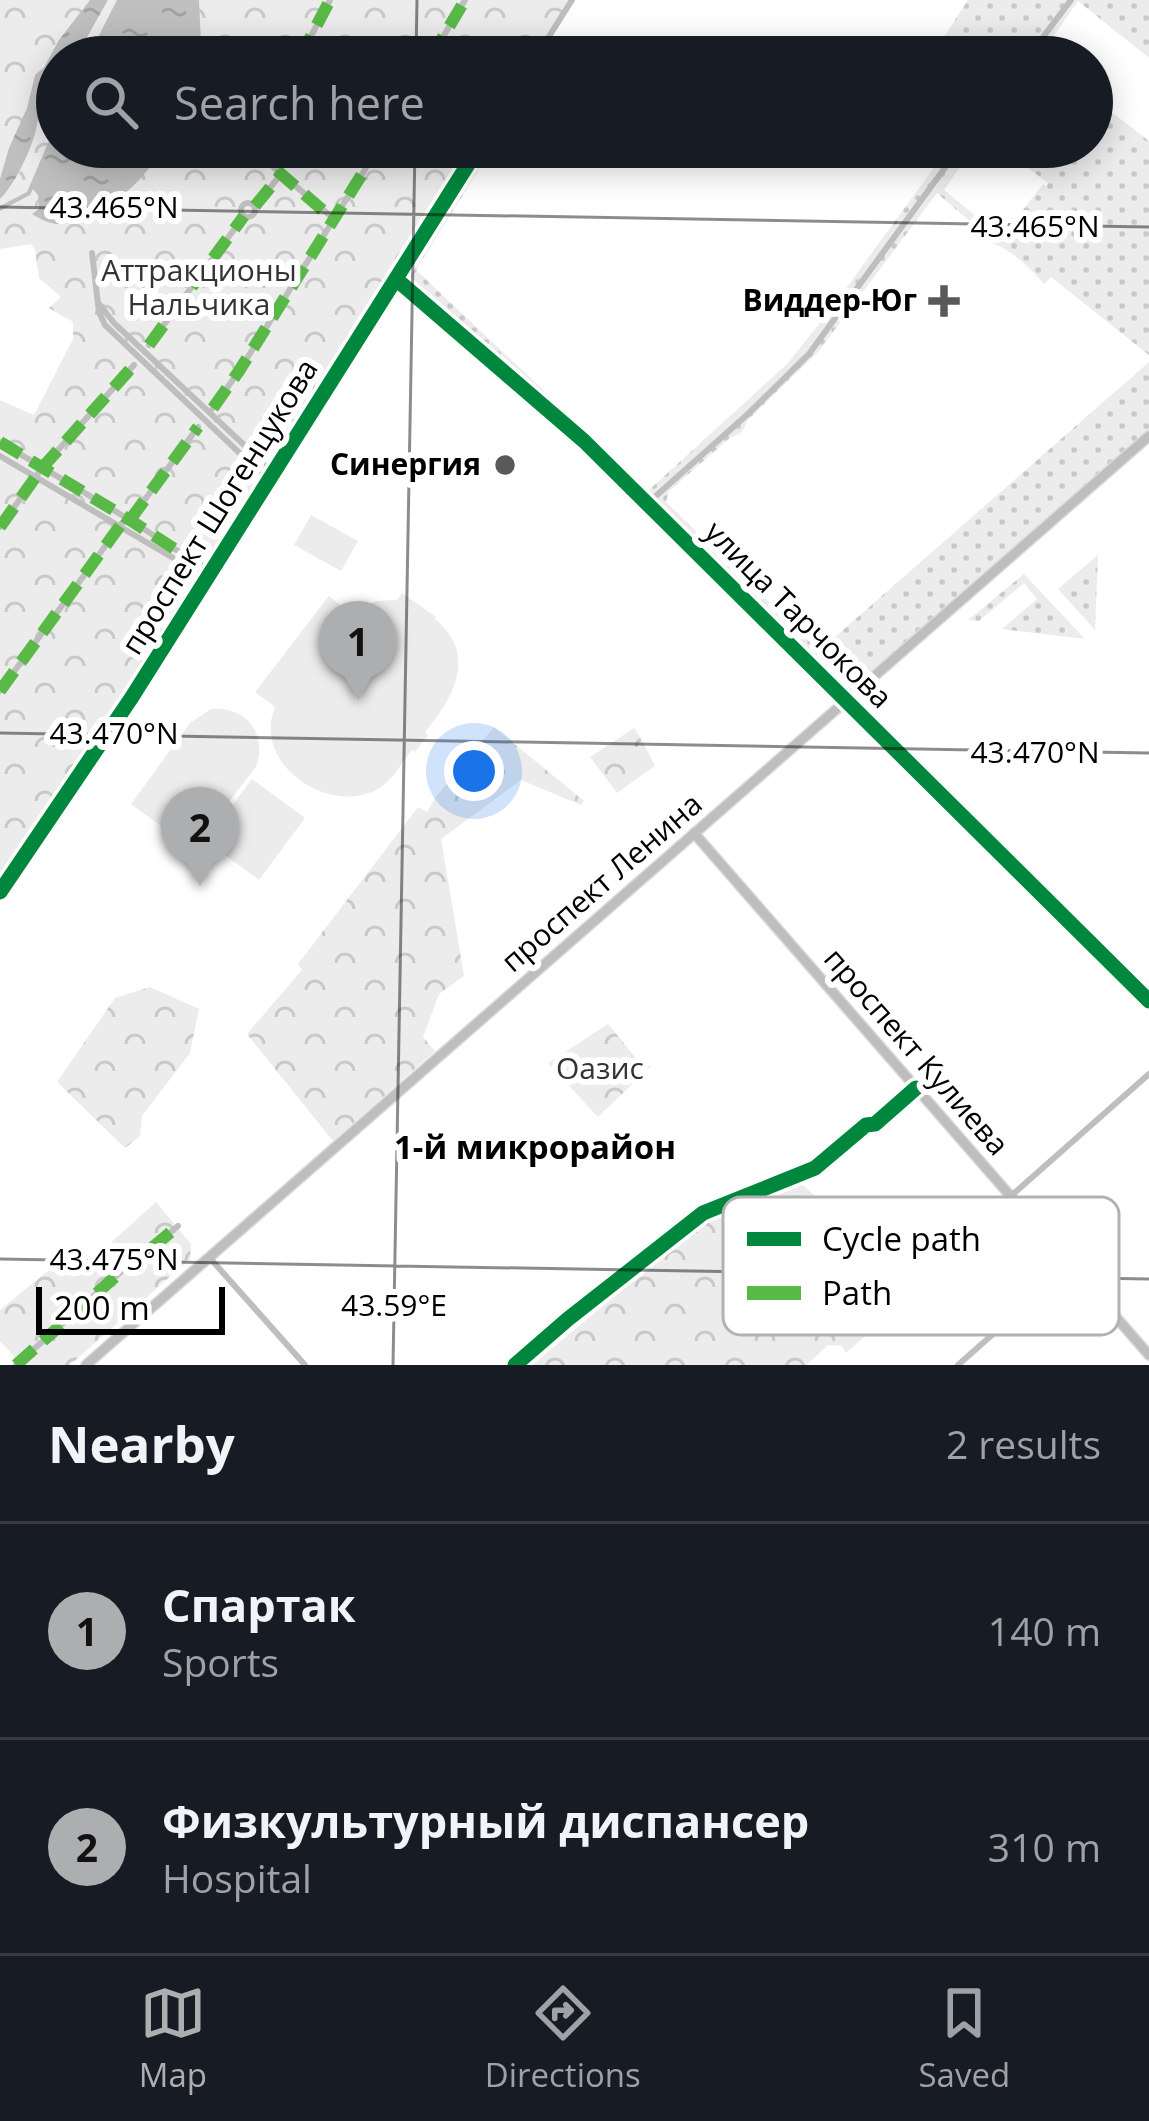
<!DOCTYPE html>
<meta charset="utf-8">
<style>
:root{--surface:#171b24;--page:#242831;--text:#f1f3f6;--muted:#9ea1a6;--line:#363941;--accent:#adaeaf}
body{margin:0;font-family:"Open Sans",sans-serif;background:var(--page);color:var(--text)}
.scale{position:absolute;left:36px;bottom:30px;width:189px;box-sizing:border-box;padding-left:12px;border:6px solid #000;border-top:0;font-size:33px;line-height:42px;white-space:nowrap;color:#000;-webkit-text-stroke:9px #fff;paint-order:stroke}
.you{position:absolute;left:474px;top:771px;width:42px;height:42px;margin:-30px;border:9px solid #fff;border-radius:50%;background:#1a73e8;box-shadow:0 0 0 18px #1a73e833}
.badge{display:grid;place-items:center;width:78px;height:78px;border-radius:50%;background:var(--accent);color:#111;font-size:39px;font-weight:700}
.pin{position:absolute;translate:-50% -99px;filter:drop-shadow(0 3px 6px #0008)}
.pin::after{content:'';position:absolute;top:63px;width:42px;height:36px;background:inherit;clip-path:polygon(0 0,100% 0,50% 100%)}
.list{margin:0;padding:0;list-style:none}
h2{display:flex;justify-content:space-between;align-items:center;height:156px;margin:0;padding:0 48px;font-size:51px}
h2 small{font-size:39px;font-weight:400;color:var(--muted)}
.list li{display:grid;grid-template-columns:78px 1fr auto;gap:36px;align-items:center;box-sizing:border-box;height:216px;padding:0 48px;border-top:3px solid var(--line)}
.list b{display:block;font-size:45px;white-space:nowrap}
.list p{margin:0;font-size:39px;white-space:nowrap;color:var(--muted)}
.list em{font-size:39px;font-style:normal;color:var(--muted)}
.icon{flex:none;width:66px;height:66px;fill:none;stroke:currentColor;stroke-width:2;stroke-linecap:round;stroke-linejoin:round}
.map{position:relative;flex:none;width:1149px;height:1365px;overflow:hidden}
.search{position:absolute;background:var(--surface);box-shadow:0 6px 30px #0003;left:36px;right:36px;top:36px;height:132px;display:flex;align-items:center;gap:30px;box-sizing:border-box;padding:0 42px;border-radius:66px;color:var(--muted);font-size:45px}
.sheet{height:588px;background:var(--surface)}
nav{display:flex;justify-content:space-around;align-items:center;box-sizing:border-box;height:168px;border-top:3px solid var(--line);background:var(--surface);font-size:33px;color:var(--muted)}
nav a{display:grid;justify-items:center;gap:6px}
nav .on{color:var(--accent)}
.map>svg:first-child{display:block}
.grass{fill:url(#grass-dots)}
.forest{fill:url(#forest-crowns)}
.pitch{fill:#ececec}
.water{fill:url(#water-ripples)}
.lines{fill:none;stroke-linecap:round;stroke-linejoin:round}
.major-casing{stroke:#dbdbdb;stroke-width:12}
.minor{stroke:#bebebe;stroke-width:6}
.major{stroke:#bebebe;stroke-width:9}
.quiet{stroke:#58b947;stroke-width:12;stroke-dasharray:24 12;stroke-linecap:butt}
.cycleway-casing{stroke:#fff;stroke-width:22}
.cycleway{stroke:#00873e;stroke-width:15}
.ticks{fill:none;stroke:#000;stroke-width:3;stroke-opacity:0.45}
.poi-dot{fill:#595959;stroke:#fff;stroke-width:4.5}
.labels{text-anchor:middle;stroke-width:12;stroke-linejoin:round;paint-order:stroke}
.park-label{font-size:30px;fill:#333;stroke:#fff}
.poi-label{font-size:30px;font-weight:bold;fill:#000;stroke:#fff;text-anchor:end}
.street-label{font-size:30px;fill:#000;stroke:#fff}
.neighbourhood-label{font-size:33px;font-weight:bold;fill:#000;stroke:#fff}
.key{fill:#fff;stroke:#b2b2b2;stroke-width:3}
.key-label{font-size:33px;fill:#000}
.ticks-label{font-size:30px;text-anchor:middle;fill:#000;stroke:#fff;stroke-width:12;stroke-linejoin:round;paint-order:stroke}
</style>
<div class="map">
<svg width="1149" height="1365" viewBox="0 0 1149 1365">
<defs>
<pattern id="grass-dots" width="8" height="8" patternUnits="userSpaceOnUse" patternTransform="scale(3)"><rect width="8" height="8" fill="#ececec"/><path d="M2 2h.1M6 6h.1" fill="none" stroke="#c9c9c9" stroke-width="1.8" stroke-linecap="round"/></pattern>
<pattern id="forest-crowns" width="20" height="18" patternUnits="userSpaceOnUse" patternTransform="scale(3)"><rect width="20" height="18" fill="#ececec"/><path d="M2 6a3 3 0 1 1 6 0M12 15a3 3 0 1 1 6 0" fill="none" stroke="#c9c9c9"/></pattern>
<pattern id="water-ripples" width="26" height="14" patternUnits="userSpaceOnUse" patternTransform="scale(3)"><rect width="26" height="14" fill="#bfbfbf"/><path d="M2 4q2-2 4 0t4 0M15 11q2-2 4 0t4 0" fill="none" stroke="#a2a2a2"/></pattern>
</defs>
<rect width="100%" height="100%" fill="#fff"/>
<path class="grass" d="M968 0H1149V58L1078 1 1039 57H931Z
M1092 97 1149 141V355L1051 277 1044 284C1026 263 1007 246 979 238L972 223 937 193 818 352 747 421C744 431 741 434 731 437L669 491 666 502 819 651 1149 362V436L846 701 584 441 396 279 479 147H493L416 270 649 490 787 364 831 309 949 147H974L944 190 1002 237 1043 184 1046 186 1048 183 1000 147H1092Z
M1098 555 1095 630 1058 589Z
M1024 574 1085 639 1002 629 1037 599 1024 583 979 621 968 620Z"/>
<path class="forest" d="M0 0H90L43 67C30 79 32 96 25 113 17 135 9 157 0 179Z
M108 0H572L536 57H76Z
M57 72V147H479L132 697 0 892V400L34 415 73 339V322L49 308 61 297 39 278 35 250 31 244 0 249V199C18 182 30 151 37 127 43 103 37 93 57 72Z
M494 727 584 801 581 805 521 780 441 839 464 976 439 994 423 1037 435 1051 333 1141 247 1034 302 970 298 964 418 807 427 812 435 798Z
M634 728C643 741 648 752 655 766L617 793 590 757Z
M150 987 199 1009 190 1053 142 1116 140 1136 125 1148 57 1082 115 998Z
M608 1024 640 1063 646 1059 650 1067 598 1117 548 1063Z
M800 1182 833 1213V1221L822 1243 890 1314 846 1353 842 1346 828 1345 807 1365H532L705 1221Z
M156 1202 191 1244 190 1259 70 1365H22L0 1341V1310L71 1252 86 1265Z"/>
<path class="pitch" d="M311 515 358 541 341 571 294 545Z
M402 593 436 617 435 619C478 655 454 697 425 732L428 735 415 752 412 750C402 762 394 778 381 787 332 819 251 765 275 707L255 692 329 596 350 613 376 601 397 600Z
M211 709C246 706 268 734 256 767L192 849 131 804 190 723Z
M252 779 305 818 259 880 206 841Z"/>
<path class="water" d="M90 0H108L76 57H57C57 74 49 76 42 91 38 101 40 110 38 120 35 143 16 184 0 199V179L9 148 27 108 35 75 44 67 59 40Z
M117 0H199L201 44 198 57H88Z
M57 122V147H163C150 172 124 198 100 210L93 208 92 215C66 223 59 231 32 214L39 209 38 195 33 189 30 195 0 211V206L27 192Z"/>
<g class="lines">
<g class="major-casing">
<path id="major" d="M694 833 1149 1355
M86 1365 1149 436"/>
</g>
<path class="minor" d="M300 57 330 0
M431 57 465 0
M536 57 572 0
M1028 57 1071 0
M250 147 334 219
M241 210a7 7 0 1 1 14 0a7 7 0 1 1-14 0Z
M255 206 282 173
M92 253 99 312 105 325 269 481
M396 279 584 441 1149 1001
M100 305 114 323 274 473
M149 345 244 216
M213 408 239 371 379 147
M0 442 130 520 201 566
M0 456 197 572
M648 503 749 413 809 354 960 147
M0 527 42 468 134 365
M0 691 122 523 130 520 198 427
M0 892 132 697 479 147
M1012 1195 1149 1074
M209 1257 305 1365
M16 1365 141 1254 147 1252 178 1226
M515 1365 568 1319 703 1213 815 1168 866 1125 875 1124 916 1088
M958 1365 1070 1266"/>
<use href="#major" class="major"/>
<path class="quiet" d="M300 57 330 0
M431 57 465 0
M250 147 334 220
M255 206 282 173
M149 345 244 216
M213 408 239 371 379 147
M0 442 130 520 201 566
M0 527 42 468 134 365
M0 691 122 523 130 520 198 427
M16 1365 141 1254 147 1252 178 1226"/>
<g class="cycleway-casing">
<path id="cycleway" d="M396 279 584 441 1149 1001
M0 892 132 697 479 147
M515 1365 568 1319 703 1213 815 1168 866 1125 875 1124 916 1088"/>
</g>
<use href="#cycleway" class="cycleway"/>
</g>
<path class="ticks" d="M416 57 417 0M0 207 1149 227M0 733 1149 753M0 1259 1149 1279M393 1365 415 147"/>
<g class="poi-dot">
<path d="M938 283h12v12h12v12h-12v12h-12v-12h-12v-12h12z"/>
<circle cx="505" cy="465" r="12"/>
</g>
<g class="labels">
<g class="park-label">
<text x="199" y="281">Аттракционы<tspan x="199" dy="34">Нальчика</tspan></text>
<text x="600" y="1079">Оазис</text>
</g>
<g class="poi-label">
<text x="917" y="311">Виддер-Юг</text>
<text x="481" y="475">Синергия</text>
</g>
<g class="street-label">
<text transform="translate(220 507) rotate(-58)" y="10">проспект Шогенцукова</text>
<text transform="translate(798 615) rotate(45)" y="10">улица Тарчокова</text>
<text transform="translate(602 883) rotate(-41)" y="10">проспект Ленина</text>
<text transform="translate(916 1052) rotate(49)" y="10">проспект Кулиева</text>
</g>
<g class="neighbourhood-label">
<text x="535" y="1159">1-й микрорайон</text>
</g>
</g>
<rect x="723" y="1197" width="396" height="138" rx="18" class="key"/>
<rect x="747" y="1232" width="54" height="14" fill="#00873e"/>
<rect x="747" y="1286" width="54" height="14" fill="#58b947"/>
<g class="key-label">
<text x="822" y="1251">Cycle path</text>
<text x="822" y="1305">Path</text>
</g>
<g class="ticks-label">
<text x="114" y="218">43.465°N</text>
<text x="1035" y="237">43.465°N</text>
<text x="114" y="744">43.470°N</text>
<text x="1035" y="763">43.470°N</text>
<text x="114" y="1270">43.475°N</text>
<text x="394" y="1316">43.59°E</text>
</g>
</svg>
<div class="scale">200 m</div>
<div class="you"></div>
<div class="pin badge" style="left:358px;top:700px">1</div>
<div class="pin badge" style="left:200px;top:886px">2</div>
<div class="search"><svg class="icon" aria-label="search" viewBox="0 0 24 24"><circle cx="10" cy="10" r="6"/><path d="M15 15l6 6"/></svg>Search here</div>
</div>
<section class="sheet">
<h2>Nearby<small>2 results</small></h2>
<ul class="list">
<li><span class="badge">1</span><div><b>Спартак</b><p>Sports</p></div><em>140 m</em></li>
<li><span class="badge">2</span><div><b>Физкультурный диспансер</b><p>Hospital</p></div><em>310 m</em></li>
</ul>
</section>
<nav>
<a class="on"><svg class="icon" aria-label="map" viewBox="0 0 24 24"><path d="M3 6l6-2 6 2 6-2v14l-6 2-6-2-6 2zM9 4v14M15 6v14"/></svg>Map</a>
<a><svg class="icon" aria-label="directions" viewBox="0 0 24 24"><path d="M12 3l9 9-9 9-9-9zM9 14v-3h6M13 9l2 2-2 2"/></svg>Directions</a>
<a><svg class="icon" aria-label="saved" viewBox="0 0 24 24"><path d="M7 4h10v16l-5-4-5 4z"/></svg>Saved</a>
</nav>
